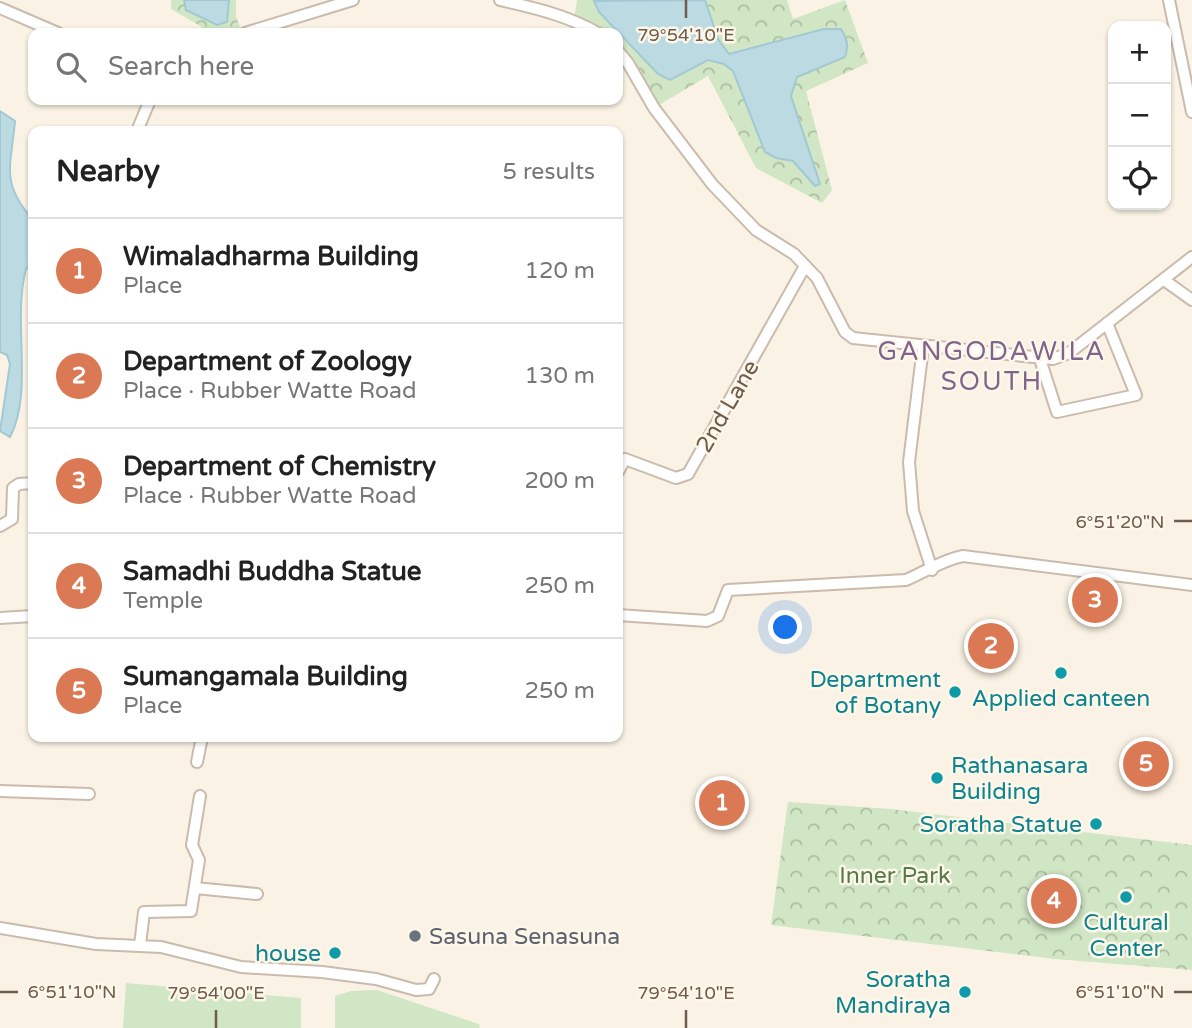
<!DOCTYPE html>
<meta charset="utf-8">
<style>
:root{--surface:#fff;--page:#f6f6f6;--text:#222;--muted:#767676;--line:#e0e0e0;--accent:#da7954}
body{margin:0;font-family:"Varela Round",sans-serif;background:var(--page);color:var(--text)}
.controls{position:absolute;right:21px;top:21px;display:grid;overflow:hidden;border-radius:14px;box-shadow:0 2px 5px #0004}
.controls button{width:63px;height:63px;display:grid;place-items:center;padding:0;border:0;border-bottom:2px solid var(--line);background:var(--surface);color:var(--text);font:35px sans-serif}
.you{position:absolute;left:786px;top:628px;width:24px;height:24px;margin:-18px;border:5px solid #fff;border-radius:50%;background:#1a73e8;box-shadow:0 0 0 10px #1a73e833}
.badge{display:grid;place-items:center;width:46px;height:46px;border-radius:50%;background:var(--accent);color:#fff;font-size:23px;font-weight:700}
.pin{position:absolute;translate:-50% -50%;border:4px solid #fff;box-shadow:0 2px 7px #0006}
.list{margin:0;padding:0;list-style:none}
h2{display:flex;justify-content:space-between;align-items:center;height:91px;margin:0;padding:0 28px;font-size:30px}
h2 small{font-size:23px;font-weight:400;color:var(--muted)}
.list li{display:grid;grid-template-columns:46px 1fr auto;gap:21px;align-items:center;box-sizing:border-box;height:105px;padding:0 28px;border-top:2px solid var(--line)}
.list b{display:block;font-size:26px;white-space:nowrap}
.list p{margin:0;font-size:23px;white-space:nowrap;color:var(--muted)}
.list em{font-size:23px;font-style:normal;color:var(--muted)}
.icon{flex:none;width:38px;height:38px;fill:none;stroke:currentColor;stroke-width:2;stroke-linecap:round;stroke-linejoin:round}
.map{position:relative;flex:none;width:1192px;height:1028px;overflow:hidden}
.search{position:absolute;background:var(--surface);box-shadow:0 2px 5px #0004;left:28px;top:28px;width:595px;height:77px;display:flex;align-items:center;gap:18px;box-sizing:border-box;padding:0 24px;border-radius:14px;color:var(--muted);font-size:26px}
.panel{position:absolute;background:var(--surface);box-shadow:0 2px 5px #0004;left:28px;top:126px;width:595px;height:616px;border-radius:14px}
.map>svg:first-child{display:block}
.green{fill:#d0e6c4}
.forest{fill:url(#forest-crowns)}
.water{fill:#bbdae2;stroke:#a2c9d3;stroke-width:2}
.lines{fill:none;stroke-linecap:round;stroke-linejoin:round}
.minor-casing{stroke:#cabbac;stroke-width:14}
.minor{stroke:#fff;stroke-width:10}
.ticks{fill:none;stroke:#705b4c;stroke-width:2.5}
.culture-dot{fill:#0f9aa8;stroke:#fdf7ea;stroke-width:2.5}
.worship-dot{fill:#6b7280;stroke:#fdf7ea;stroke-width:2.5}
.labels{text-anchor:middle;stroke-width:5;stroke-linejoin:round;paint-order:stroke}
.street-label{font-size:23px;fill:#705b4c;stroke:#fdf7ea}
.culture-label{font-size:23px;fill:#0d838f;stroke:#fdf7ea;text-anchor:end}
.park-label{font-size:23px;fill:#547a48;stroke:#fdf7ea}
.worship-label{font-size:23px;fill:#5b616d;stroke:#fdf7ea;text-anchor:start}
.quarter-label{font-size:26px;letter-spacing:2px;fill:#81648c;stroke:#fdf7ea}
.ticks-label{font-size:18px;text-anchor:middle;fill:#705b4c;stroke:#fdf7ea;stroke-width:5;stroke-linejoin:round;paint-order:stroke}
</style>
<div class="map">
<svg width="1192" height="1028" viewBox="0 0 1192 1028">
<defs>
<pattern id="forest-crowns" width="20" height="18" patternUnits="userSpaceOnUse" patternTransform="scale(1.75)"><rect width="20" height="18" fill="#d0e6c4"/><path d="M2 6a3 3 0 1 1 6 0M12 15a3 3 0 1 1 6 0" fill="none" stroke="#adbda1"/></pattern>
</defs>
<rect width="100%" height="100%" fill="#faf3e5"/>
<path class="green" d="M126 983 301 998V1028H123Z
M377 990 479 1024 480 1028H335V996L351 991Z"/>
<path class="forest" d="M171 0H236V16L242 33H212L171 9Z
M577 0H787L793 19 845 0 868 63 806 91 832 190 822 203 756 168 708 76 654 108 618 51V33H598L574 20Z
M788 802 891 809 1192 845V970L1055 959 771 925Z"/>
<path class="water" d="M184 0H229L227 22 217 25 186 10Z
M705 0 718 39 729 54 824 29H841C847 39 849 45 845 57L797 77 791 96 820 184 815 186 793 161 776 158 765 152 733 71 724 64 708 60 670 80 658 74 599 12 594 1Z
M0 111 15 121C11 167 0 182 33 220V264L26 269C12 320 34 392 10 437L0 431 10 364 7 355 0 352Z"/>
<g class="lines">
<g class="minor-casing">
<path id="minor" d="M500 0C535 8 566 15 598 33
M1169 0 1192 112
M0 8 58 33
M245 33 353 0
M618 51 628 63 654 108 712 184 756 230 794 254 817 278 845 332 853 338 1053 359 1069 353 1192 257
M137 131 150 100
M1164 280 1192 300
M923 347 909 462 913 511 932 570
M1040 359 1057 412 1136 395 1107 323
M618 472 625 459 676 478 688 474 805 266
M0 526 12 519 13 488 19 484 33 483
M618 615 707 621 718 616 728 590 906 580C925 572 942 560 963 556L1192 585
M0 618 33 616
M197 762 202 737
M0 791 89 794
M195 888 257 894
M0 928 96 944 161 947 241 967 322 972 376 979 416 990 429 989 434 979
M140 945 144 912 191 911 199 860 192 845 200 796"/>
</g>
<use href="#minor" class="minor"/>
</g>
<path class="ticks" d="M686 0V18M1174 521H1192M0 992H18M1174 992H1192M216 1010V1028M686 1010V1028"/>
<g class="culture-dot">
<circle cx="1061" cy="673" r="7"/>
<circle cx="955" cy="692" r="7"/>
<circle cx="937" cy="778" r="7"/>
<circle cx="1096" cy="824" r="7"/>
<circle cx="1126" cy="897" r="7"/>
<circle cx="335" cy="953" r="7"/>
<circle cx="965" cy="992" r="7"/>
</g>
<circle class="worship-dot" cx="415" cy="936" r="7"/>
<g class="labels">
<g class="street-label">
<text transform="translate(727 406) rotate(-60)" y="8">2nd Lane</text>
</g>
<g class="culture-label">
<text x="941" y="687">Department<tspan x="941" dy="26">of Botany</tspan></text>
<text x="1061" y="706" text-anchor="middle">Applied canteen</text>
<text x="951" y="773" text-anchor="start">Rathanasara<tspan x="951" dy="26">Building</tspan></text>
<text x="1082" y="832">Soratha Statue</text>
<text x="1126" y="930" text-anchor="middle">Cultural<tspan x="1126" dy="26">Center</tspan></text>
<text x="321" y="961">house</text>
<text x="951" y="987">Soratha<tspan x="951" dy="26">Mandiraya</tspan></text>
</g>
<g class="park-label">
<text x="895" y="883">Inner Park</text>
</g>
<g class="worship-label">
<text x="429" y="944">Sasuna Senasuna</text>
</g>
<g class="quarter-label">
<text x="992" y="360">GANGODAWILA<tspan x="992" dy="30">SOUTH</tspan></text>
</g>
</g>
<g class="ticks-label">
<text x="686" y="41">79°54'10"E</text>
<text x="1120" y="528">6°51'20"N</text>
<text x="72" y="998">6°51'10"N</text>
<text x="1120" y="998">6°51'10"N</text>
<text x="216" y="999">79°54'00"E</text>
<text x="686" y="999">79°54'10"E</text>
</g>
</svg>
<div class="controls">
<button>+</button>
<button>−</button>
<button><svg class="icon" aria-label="locate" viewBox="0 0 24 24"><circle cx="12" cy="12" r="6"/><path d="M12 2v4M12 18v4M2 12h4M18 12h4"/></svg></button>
</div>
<div class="you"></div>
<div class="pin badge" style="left:722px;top:803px">1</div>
<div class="pin badge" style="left:991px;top:646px">2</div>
<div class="pin badge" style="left:1095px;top:600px">3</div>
<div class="pin badge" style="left:1054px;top:901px">4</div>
<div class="pin badge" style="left:1146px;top:764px">5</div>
<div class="search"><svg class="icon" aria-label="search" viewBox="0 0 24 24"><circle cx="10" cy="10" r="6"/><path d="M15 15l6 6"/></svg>Search here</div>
<section class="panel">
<h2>Nearby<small>5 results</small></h2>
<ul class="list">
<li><span class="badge">1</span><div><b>Wimaladharma Building</b><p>Place</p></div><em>120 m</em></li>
<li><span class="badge">2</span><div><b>Department of Zoology</b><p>Place · Rubber Watte Road</p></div><em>130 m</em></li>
<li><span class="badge">3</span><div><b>Department of Chemistry</b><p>Place · Rubber Watte Road</p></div><em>200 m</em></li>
<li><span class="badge">4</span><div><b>Samadhi Buddha Statue</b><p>Temple</p></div><em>250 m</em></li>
<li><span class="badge">5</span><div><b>Sumangamala Building</b><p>Place</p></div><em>250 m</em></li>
</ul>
</section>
</div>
